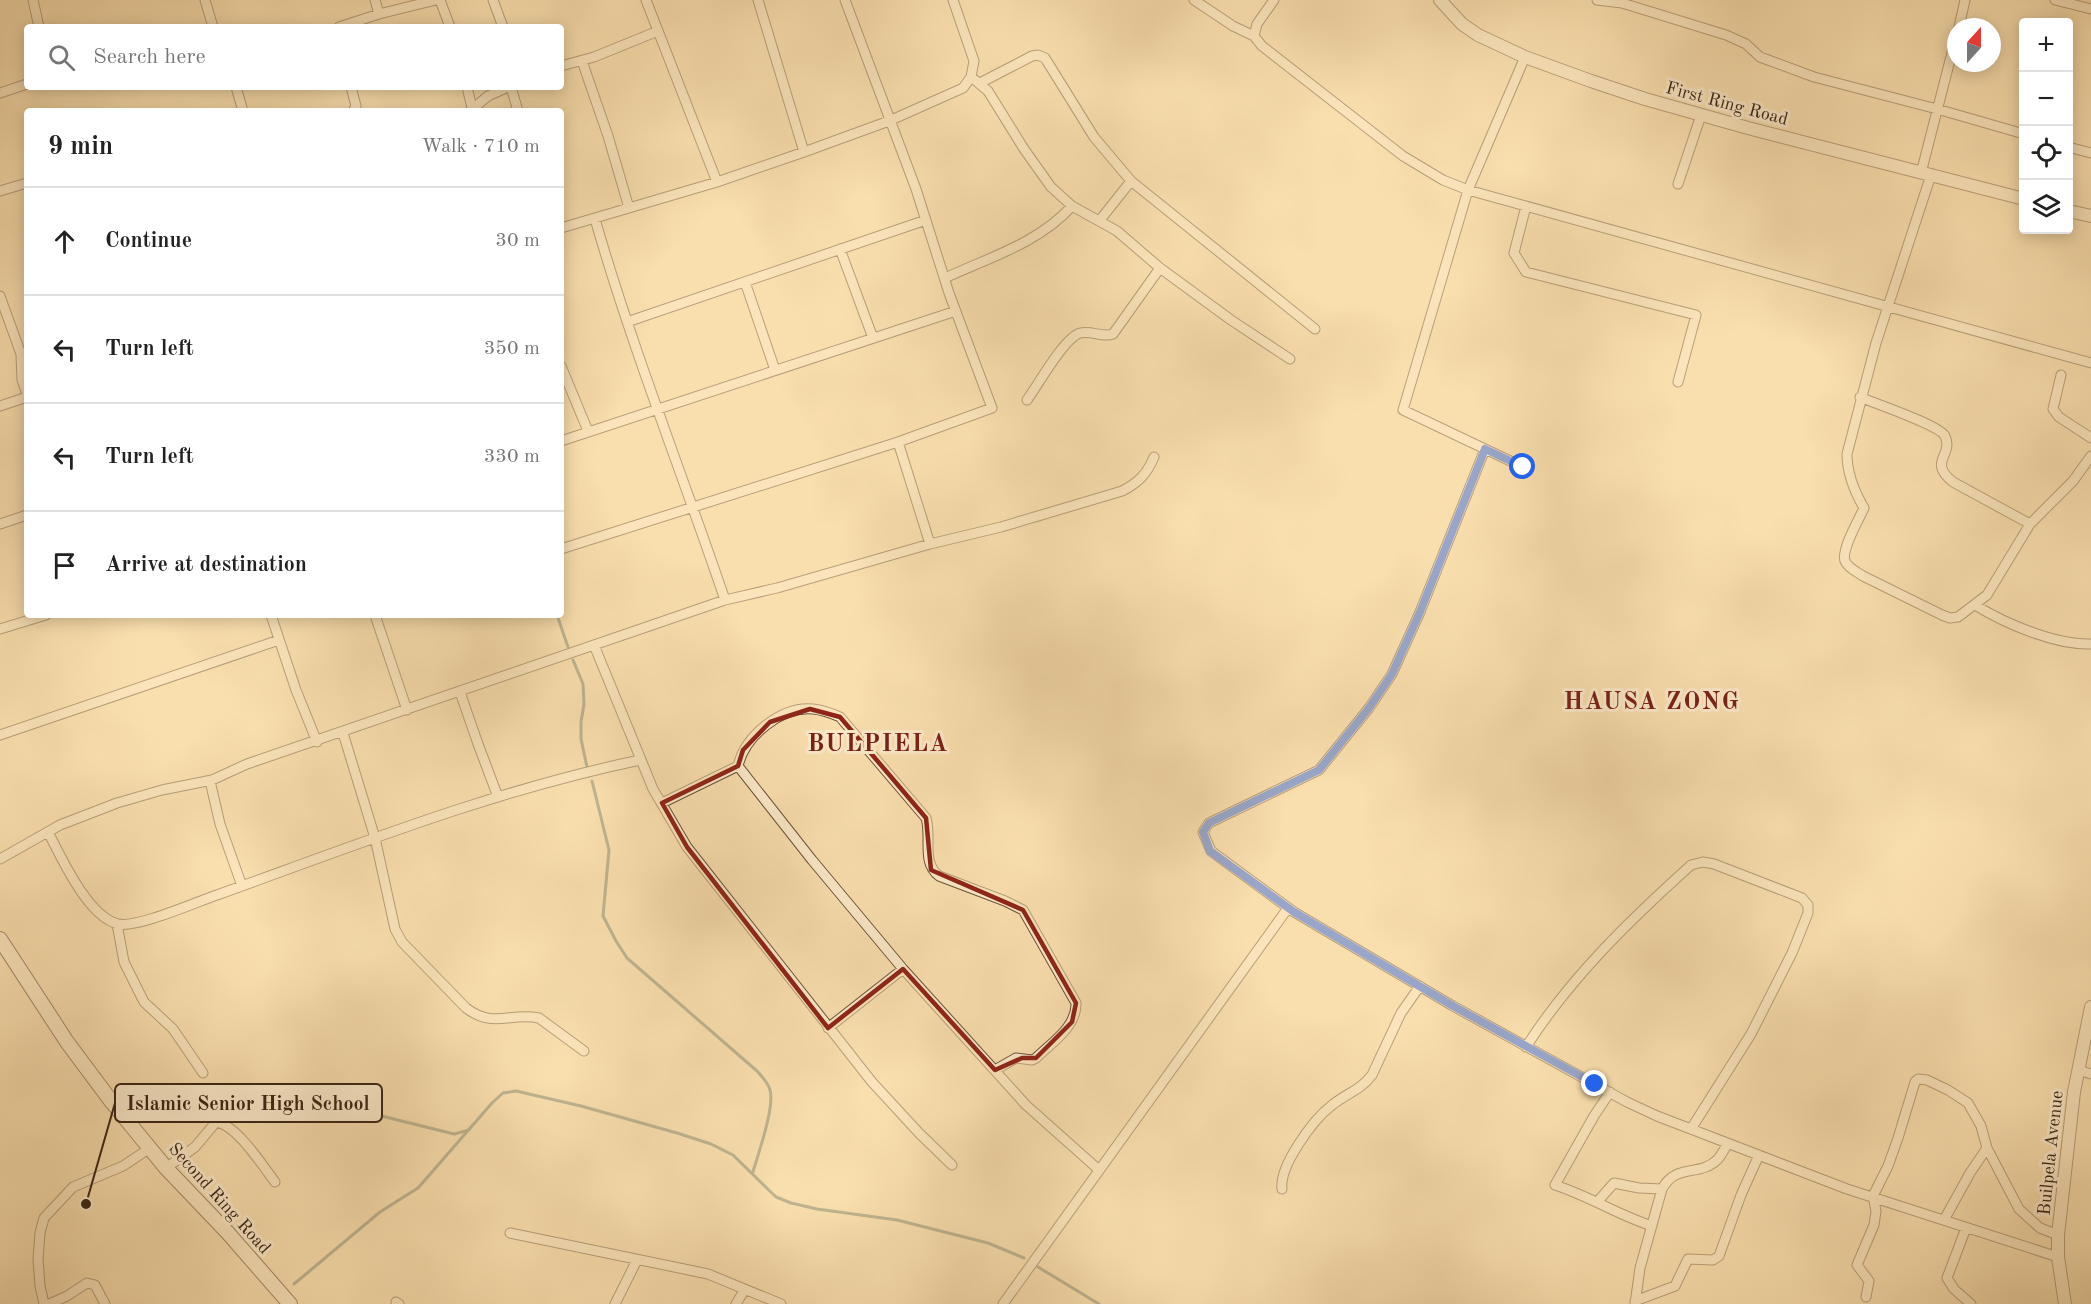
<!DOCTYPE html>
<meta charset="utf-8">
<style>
:root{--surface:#fff;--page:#f2f2f2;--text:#222;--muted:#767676;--line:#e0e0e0}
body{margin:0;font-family:"Old Standard TT",serif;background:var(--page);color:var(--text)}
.controls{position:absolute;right:18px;top:18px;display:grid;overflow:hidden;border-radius:6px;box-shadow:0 3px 15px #0003}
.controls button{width:54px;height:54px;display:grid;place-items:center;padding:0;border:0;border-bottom:2px solid var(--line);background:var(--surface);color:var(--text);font:30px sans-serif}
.compass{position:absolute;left:1947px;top:18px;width:54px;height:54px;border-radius:50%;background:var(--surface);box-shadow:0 3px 15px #0003;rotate:21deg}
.stop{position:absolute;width:18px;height:18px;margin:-14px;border:4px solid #2563eb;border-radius:50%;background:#fff}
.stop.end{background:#2563eb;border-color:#fff;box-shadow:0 2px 6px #0008}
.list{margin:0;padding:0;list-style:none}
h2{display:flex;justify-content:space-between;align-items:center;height:78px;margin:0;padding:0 24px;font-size:26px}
h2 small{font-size:20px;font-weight:400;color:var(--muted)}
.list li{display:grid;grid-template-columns:39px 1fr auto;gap:18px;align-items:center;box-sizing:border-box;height:108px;padding:0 24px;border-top:2px solid var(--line)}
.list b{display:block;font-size:22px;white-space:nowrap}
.list em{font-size:20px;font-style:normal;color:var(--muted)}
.icon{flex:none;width:33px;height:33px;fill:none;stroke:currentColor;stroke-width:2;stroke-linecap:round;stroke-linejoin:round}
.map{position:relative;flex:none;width:2091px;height:1304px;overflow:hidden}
.search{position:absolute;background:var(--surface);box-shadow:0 3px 15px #0003;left:24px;top:24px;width:540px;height:66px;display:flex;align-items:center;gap:15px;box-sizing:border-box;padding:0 21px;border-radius:6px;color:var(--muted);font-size:22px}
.panel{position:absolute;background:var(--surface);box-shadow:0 3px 15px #0003;left:24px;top:108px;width:540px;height:510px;border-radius:6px}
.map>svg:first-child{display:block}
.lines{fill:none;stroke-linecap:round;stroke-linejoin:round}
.stream{stroke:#77806d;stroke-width:3}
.minor-casing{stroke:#6a543b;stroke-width:11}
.tertiary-casing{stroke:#6a543b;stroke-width:14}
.secondary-casing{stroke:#3a2515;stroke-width:16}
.minor{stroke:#fceaca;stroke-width:9}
.tertiary{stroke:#fceaca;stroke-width:12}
.secondary{stroke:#fceaca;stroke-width:14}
.route{stroke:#2563eb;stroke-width:8}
.marked{fill:none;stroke:#8f2418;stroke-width:4.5;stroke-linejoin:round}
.labels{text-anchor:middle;stroke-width:6;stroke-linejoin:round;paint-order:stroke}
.street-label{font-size:18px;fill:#3a2515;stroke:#fceaca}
.district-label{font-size:24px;font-weight:bold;letter-spacing:1.5px;fill:#7a1f14;stroke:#fceaca}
.leader{fill:none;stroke:#3a2515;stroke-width:2}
.callout-dot{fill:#3a2515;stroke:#fceaca;stroke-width:2}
.callout{fill:#fceaca;stroke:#3a2515;stroke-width:2}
.callout-label{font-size:20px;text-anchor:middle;font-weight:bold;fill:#3a2515}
</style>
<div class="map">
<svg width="2091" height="1304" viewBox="0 0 2091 1304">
<rect width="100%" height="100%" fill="#fadfae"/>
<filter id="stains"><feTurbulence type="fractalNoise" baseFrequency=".00333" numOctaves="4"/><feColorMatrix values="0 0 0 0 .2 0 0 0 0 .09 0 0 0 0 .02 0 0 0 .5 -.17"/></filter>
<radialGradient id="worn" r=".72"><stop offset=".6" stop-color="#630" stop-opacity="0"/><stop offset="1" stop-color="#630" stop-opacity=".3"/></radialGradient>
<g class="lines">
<path class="stream" d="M557 615 568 647
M573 660 583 684 584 704 581 722V739L587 767
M592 781 609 850 603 916 616 941 627 958 757 1071C762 1077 768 1082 770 1090 775 1107 758 1154 753 1172
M137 1116 214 1094 240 1090 281 1091 454 1134 469 1130
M1038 1267 1099 1304
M294 1284 380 1212 418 1188 492 1103 503 1093 516 1091 581 1106 677 1133 711 1144 733 1155 776 1197 791 1203 817 1209 897 1220 988 1243 1024 1258"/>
<g class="minor-casing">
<path id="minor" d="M33 0 39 27
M205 0 213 27
M375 0 379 14
M440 0 450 27
M493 0 503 27
M646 0 717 182
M758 0 804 152
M1194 0 1233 26 1254 36
M1274 0 1257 24 1254 36 1262 46 1403 156 1443 180 1468 190 2091 363
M1597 0 1622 3 1726 35 1746 44 1760 57 1814 77 1937 109 2024 134
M2055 0 2091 9
M339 27 379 14 436 0
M1959 27 1965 0
M582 61 608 136 629 208
M561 66 594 57 658 31
M975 80 988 91 1024 149 1051 187 1072 206 1117 231 1160 268 1231 320 1290 359
M980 83 1032 56 1038 55 1045 58 1094 137 1131 181 1315 329
M236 87 243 111
M351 87 356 106 353 111
M467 87 472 108
M511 87 518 111
M0 93 27 84
M470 111 488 96 508 87
M2068 147 2091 153
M1921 173 1956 37
M1931 175 1876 343 1847 454C1847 474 1854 491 1864 508 1859 519 1841 550 1845 561 1848 568 1857 572 1863 576L1942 615 1950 618 1958 617 1987 595 2030 524 2073 481 2091 456
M1678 184 1701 115
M0 191 27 183
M1526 206 1514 253 1526 272 1696 315 1678 382
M595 219C632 348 682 473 725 600
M1100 220 1131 181
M561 228 717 182 804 152 889 121 963 88 971 77 974 61 953 0
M840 249 873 338
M945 278C988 258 1039 243 1072 206
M745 282 775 370
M0 296 21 354 22 380 27 394
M627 322 926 220
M561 366 588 431
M2061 375 2053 409 2059 417 2091 438
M1860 397C1876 404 1939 425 1945 436 1954 456 1927 461 1953 482L2030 524
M1027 400C1038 385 1064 338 1080 333 1092 330 1102 338 1113 334L1160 268
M0 406 27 397
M561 441 956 311
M898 442 930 544 1001 527 1122 491C1138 483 1147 474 1154 457
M1485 449 1420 612 1392 674 1369 708 1319 770 1209 823 1203 832 1211 851 1294 912 1453 1006 1627 1102 1657 1116 1847 1189 2058 1257
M1523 467 1403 410 1468 190 1525 57
M0 524 27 515
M561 549 898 442 992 408 949 293 916 189 845 0
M1975 605C2006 624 2055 645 2091 644
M271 615 296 690 317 742
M375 615 407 710
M0 629 46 615
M594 645 653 789 687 847 872 1082 919 1133 952 1165
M460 692 478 744 498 797
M343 733 375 838 395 929 402 942 466 1008C494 1029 510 1012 539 1018L584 1051
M0 735 279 640
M738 766C745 736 781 706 813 709 823 710 831 713 840 717L926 818C932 838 921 862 939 876L1005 901 1023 910 1076 1003C1077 1027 1051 1043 1036 1058L1032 1060 1016 1058 995 1070
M738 766 812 860 903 969 1026 1105 1099 1170
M210 781 220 824 242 886
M662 803 738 766
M48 832C61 857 88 917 118 924 138 928 196 902 217 895 356 845 495 790 640 760
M0 859 60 825 117 803 162 790 212 780 247 764 725 600 777 588 930 544
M117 924 124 962 144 1002 173 1029 203 1073
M828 1028 903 969
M1526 1047C1570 978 1630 920 1691 865L1703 862 1714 864 1802 898 1808 905V913L1792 953 1751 1034 1691 1129
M2078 1070 2091 1074
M1610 1092 1594 1116 1555 1185C1589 1196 1618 1215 1652 1226
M166 1168 195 1147 216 1122C237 1125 262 1165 275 1182
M1282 1189C1279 1166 1313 1120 1331 1106 1345 1094 1361 1090 1372 1075L1401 1013 1420 986
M1598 1201 1614 1183 1639 1188 1662 1189
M1944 1220 1970 1173 1987 1148
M1966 1228 1947 1278 1954 1289 1971 1304
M510 1233 708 1274 781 1304
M1866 1297 1869 1281 1857 1265 1874 1225 1876 1211 1873 1196 1888 1166 1898 1138 1915 1082 1918 1079 1927 1080 1948 1090 1968 1103 1981 1126 1987 1148 2019 1209 2040 1228 2058 1235
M1635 1301 1675 1286 1688 1259 1713 1260 1719 1256 1741 1195 1759 1155
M396 1302 399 1304
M44 1304 40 1286 38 1259 40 1233 44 1218 73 1187 123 1166 150 1148
M49 1304 67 1296 87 1283 95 1285 105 1304
M615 1304 637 1260
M736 1304 745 1289
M1003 1304 1288 908
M1635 1304 1640 1268 1662 1189C1676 1163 1699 1177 1717 1160 1721 1156 1724 1149 1728 1144"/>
</g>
<g class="tertiary-casing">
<path id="tertiary" d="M1440 0 1462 24 1478 35 1525 57 1591 81 1645 99 1748 128 2024 199
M2068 211 2091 216
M2065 1304 2058 1257V1235L2074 1092 2091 1007"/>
</g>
<g class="secondary-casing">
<path id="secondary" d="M0 939 67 1042 111 1101 166 1168 228 1233 290 1304"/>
</g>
<use href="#minor" class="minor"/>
<use href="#tertiary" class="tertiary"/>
<use href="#secondary" class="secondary"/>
</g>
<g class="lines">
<path class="route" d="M1523 467 1485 449 1420 612 1392 674 1369 708 1319 770 1209 823 1203 832 1210 851 1294 912 1453 1006 1595 1084"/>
</g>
<path d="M0 0H2091V1304H0ZM810 709 840 717 926 818 931 870 1023 910 1076 1003 1072 1022 1036 1058H1022L995 1070 903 969 828 1028 687 847 662 803 738 766 743 750 770 722Z" fill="#fadfae" fill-opacity=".55" fill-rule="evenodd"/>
<path class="marked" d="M810 709 840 717 926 818 931 870 1023 910 1076 1003 1072 1022 1036 1058H1022L995 1070 903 969 828 1028 687 847 662 803 738 766 743 750 770 722Z"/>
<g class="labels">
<g class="street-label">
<text transform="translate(1727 103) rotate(15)" y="6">First Ring Road</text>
<text transform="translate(2050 1153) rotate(-84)" y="6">Builpela Avenue</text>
<text transform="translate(220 1198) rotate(48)" y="6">Second Ring Road</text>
</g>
<g class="district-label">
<text x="1652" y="709">HAUSA ZONG</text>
<text x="878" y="751">BULPIELA</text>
</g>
</g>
<path class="leader" d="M86 1204L115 1103"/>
<circle class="callout-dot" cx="86" cy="1204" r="6"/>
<rect class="callout" x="115" y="1084" width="267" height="38" rx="6"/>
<g class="callout-label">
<text x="248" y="1110">Islamic Senior High School</text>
</g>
<rect width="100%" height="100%" filter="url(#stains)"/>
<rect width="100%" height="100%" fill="url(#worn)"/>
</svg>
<div class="controls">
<button>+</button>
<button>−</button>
<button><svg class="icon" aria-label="locate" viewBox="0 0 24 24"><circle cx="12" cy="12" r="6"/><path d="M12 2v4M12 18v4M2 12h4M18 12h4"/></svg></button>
<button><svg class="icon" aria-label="layers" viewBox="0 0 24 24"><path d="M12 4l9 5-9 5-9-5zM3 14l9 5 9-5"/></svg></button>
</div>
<svg class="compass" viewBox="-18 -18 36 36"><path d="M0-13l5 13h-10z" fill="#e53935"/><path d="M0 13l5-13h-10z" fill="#767676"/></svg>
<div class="stop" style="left:1523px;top:467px"></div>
<div class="stop end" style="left:1595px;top:1084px"></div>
<div class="search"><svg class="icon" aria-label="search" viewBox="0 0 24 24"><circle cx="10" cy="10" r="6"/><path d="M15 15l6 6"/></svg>Search here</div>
<section class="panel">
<h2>9 min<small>Walk · 710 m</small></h2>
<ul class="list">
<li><svg class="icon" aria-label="ahead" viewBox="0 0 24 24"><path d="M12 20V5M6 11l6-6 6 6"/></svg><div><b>Continue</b></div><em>30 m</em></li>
<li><svg class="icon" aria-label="left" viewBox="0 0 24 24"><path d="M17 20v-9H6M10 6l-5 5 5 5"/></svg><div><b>Turn left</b></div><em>350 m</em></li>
<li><svg class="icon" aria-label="left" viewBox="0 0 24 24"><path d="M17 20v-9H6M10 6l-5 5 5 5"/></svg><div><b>Turn left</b></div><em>330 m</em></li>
<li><svg class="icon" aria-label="arrive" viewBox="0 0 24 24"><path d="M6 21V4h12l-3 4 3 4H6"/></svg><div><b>Arrive at destination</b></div></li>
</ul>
</section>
</div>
